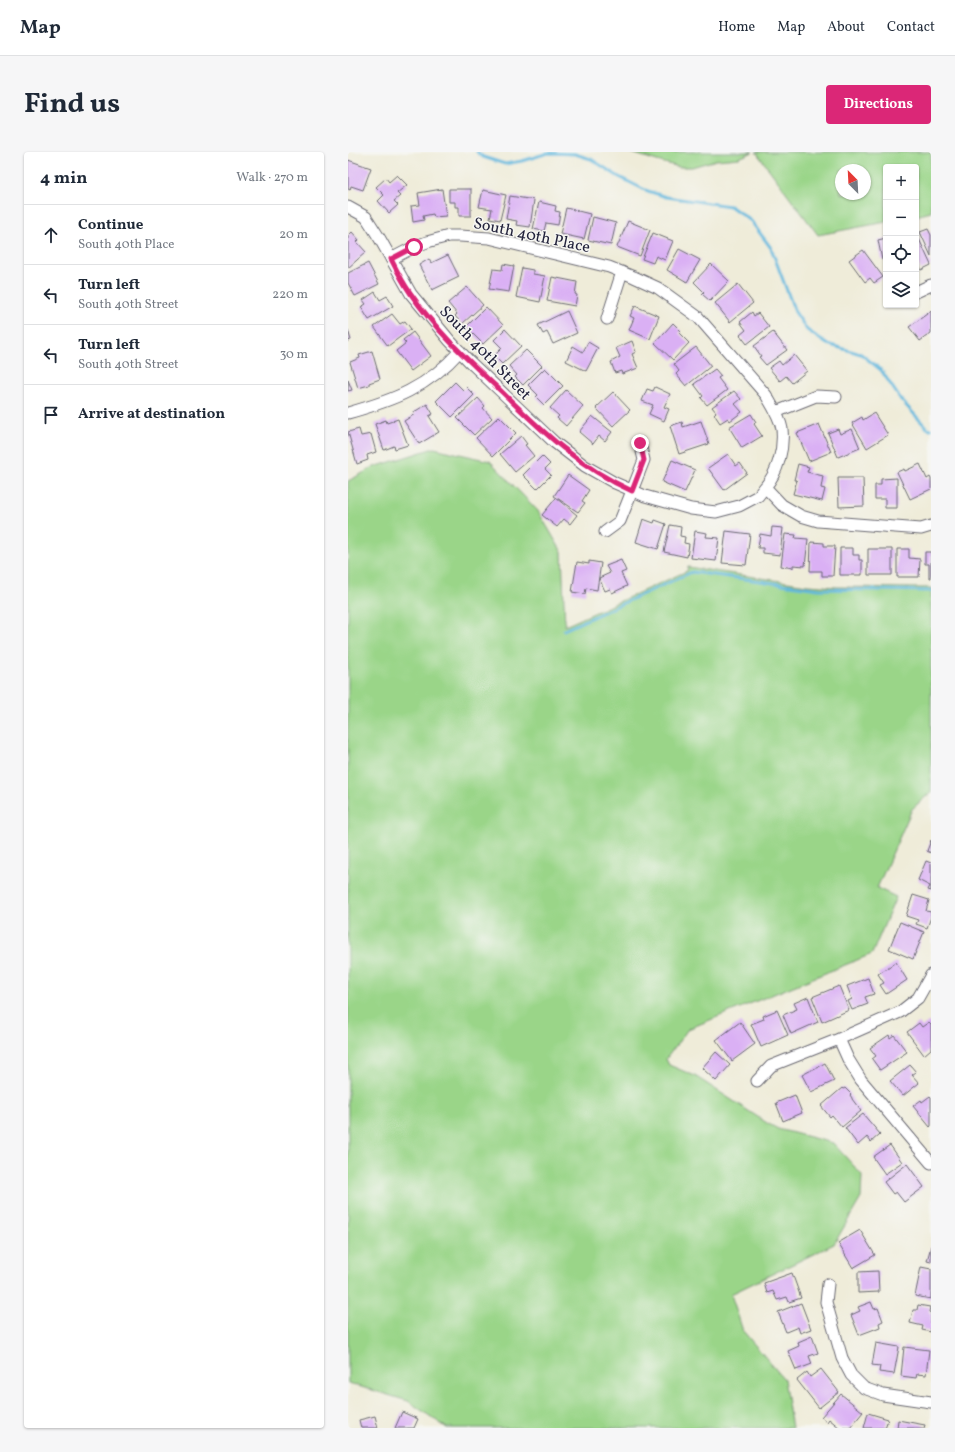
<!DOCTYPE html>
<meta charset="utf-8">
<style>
:root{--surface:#fff;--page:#f6f6f7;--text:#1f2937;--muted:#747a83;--line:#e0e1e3;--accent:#db2777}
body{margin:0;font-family:Vollkorn,serif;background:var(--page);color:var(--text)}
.controls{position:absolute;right:12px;top:12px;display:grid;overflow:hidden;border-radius:4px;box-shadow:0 1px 3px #0004}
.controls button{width:36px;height:36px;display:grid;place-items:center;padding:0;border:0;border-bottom:1px solid var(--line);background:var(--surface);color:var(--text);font:20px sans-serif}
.compass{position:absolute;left:487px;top:12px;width:36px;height:36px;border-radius:50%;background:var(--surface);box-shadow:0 1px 3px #0004;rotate:336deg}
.stop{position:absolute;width:12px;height:12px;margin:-9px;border:3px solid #db2777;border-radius:50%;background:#fff}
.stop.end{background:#db2777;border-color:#fff;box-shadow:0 1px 4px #0008}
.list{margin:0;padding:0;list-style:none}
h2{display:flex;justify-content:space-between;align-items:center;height:52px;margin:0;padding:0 16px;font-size:17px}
h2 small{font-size:13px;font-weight:400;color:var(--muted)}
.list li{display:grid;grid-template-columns:26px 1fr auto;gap:12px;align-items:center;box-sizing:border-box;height:60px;padding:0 16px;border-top:1px solid var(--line)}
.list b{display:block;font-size:15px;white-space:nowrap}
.list p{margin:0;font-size:13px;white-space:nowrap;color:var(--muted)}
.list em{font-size:13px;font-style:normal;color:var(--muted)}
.icon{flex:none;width:22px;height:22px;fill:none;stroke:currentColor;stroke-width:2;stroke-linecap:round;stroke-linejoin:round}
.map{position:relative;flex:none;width:583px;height:1276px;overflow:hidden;border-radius:4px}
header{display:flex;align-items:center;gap:24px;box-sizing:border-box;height:56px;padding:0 20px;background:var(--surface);border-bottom:1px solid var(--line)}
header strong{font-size:19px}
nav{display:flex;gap:22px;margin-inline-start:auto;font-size:14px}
.intro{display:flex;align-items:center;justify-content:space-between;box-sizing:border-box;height:96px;padding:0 24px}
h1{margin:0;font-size:28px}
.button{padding:10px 18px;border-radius:4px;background:var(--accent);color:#fff;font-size:14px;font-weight:700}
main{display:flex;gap:24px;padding:0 24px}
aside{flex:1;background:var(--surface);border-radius:4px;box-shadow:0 1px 3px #0004}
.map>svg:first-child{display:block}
.green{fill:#9ad588;stroke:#5e7c62;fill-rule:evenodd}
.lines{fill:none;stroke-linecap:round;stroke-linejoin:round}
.stream{stroke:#61b7dd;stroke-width:3}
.building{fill:#dab0f4}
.street-casing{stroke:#6a6972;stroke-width:13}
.street{stroke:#fff;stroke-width:11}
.route{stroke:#db2777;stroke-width:5}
.labels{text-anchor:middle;stroke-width:3;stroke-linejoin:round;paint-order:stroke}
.street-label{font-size:16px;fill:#22223b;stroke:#f6f6f2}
</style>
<header>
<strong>Map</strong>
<nav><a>Home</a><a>Map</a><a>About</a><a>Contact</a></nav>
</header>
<div class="intro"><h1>Find us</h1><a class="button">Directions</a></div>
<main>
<aside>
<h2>4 min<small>Walk · 270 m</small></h2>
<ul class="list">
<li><svg class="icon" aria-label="ahead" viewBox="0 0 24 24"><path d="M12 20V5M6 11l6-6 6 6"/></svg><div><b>Continue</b><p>South 40th Place</p></div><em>20 m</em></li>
<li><svg class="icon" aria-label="left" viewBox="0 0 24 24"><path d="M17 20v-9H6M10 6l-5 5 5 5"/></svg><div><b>Turn left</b><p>South 40th Street</p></div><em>220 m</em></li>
<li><svg class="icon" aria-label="left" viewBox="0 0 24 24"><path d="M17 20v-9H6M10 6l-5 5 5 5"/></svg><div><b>Turn left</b><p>South 40th Street</p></div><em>30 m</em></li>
<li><svg class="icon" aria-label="arrive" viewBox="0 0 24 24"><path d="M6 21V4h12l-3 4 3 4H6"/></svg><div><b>Arrive at destination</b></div></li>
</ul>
</aside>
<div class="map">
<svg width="583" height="1276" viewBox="0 0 583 1276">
<rect width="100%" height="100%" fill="#f6f6f2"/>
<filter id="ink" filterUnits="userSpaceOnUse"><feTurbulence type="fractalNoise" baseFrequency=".025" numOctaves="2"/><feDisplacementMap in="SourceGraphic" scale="8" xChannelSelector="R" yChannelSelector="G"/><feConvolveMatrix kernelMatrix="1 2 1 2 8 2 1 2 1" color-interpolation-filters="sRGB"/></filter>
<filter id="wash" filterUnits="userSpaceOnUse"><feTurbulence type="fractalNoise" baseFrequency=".012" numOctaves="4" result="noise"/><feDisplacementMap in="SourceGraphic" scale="16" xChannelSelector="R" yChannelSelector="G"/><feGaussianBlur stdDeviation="0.9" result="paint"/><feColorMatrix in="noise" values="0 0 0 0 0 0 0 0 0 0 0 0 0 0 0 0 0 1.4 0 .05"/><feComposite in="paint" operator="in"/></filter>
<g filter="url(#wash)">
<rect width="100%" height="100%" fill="#efecd9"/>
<path class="green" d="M281 0H405L391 6 368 8 344 15H331L309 9Z
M408 0H583V60L568 64V15H538V70L470 83ZM493 18H517V42H493Z
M86 296 142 309 190 359 214 400 217 474 339 419 340 415 459 433 488 435 583 436V640L564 657 529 736 548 745 524 802 340 877 318 907 321 913 347 924 419 971 430 977 485 991 514 1023 513 1046 486 1092 383 1142 395 1179 436 1227 444 1276H99L60 1249 0 1231V329L26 315Z"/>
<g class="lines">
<path class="stream" d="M129 0 135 5 157 12 174 9 200 1 227 2 243 7 271 25 297 38 318 45 382 54 403 69 423 96 447 160 459 178 479 192 513 202 533 218 553 248 579 276 583 277
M216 478 344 420 471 437 583 439"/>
</g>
<g id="blocks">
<path class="building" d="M0 8 23 16 15 38 3 34 2 38 0 37Z
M49 23 59 33 49 41 52 44 46 49 50 53 41 61 30 49 36 43 28 35 38 26 41 30Z
M94 37 98 64 86 65 85 62 75 64 76 68 65 70 63 54 72 53 70 41Z
M101 37H123V64H111V55H107V50H101Z
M135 38 158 43 152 68 142 66 144 57 131 55Z
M162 44 186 48 182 75 168 73 169 69 158 67Z
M191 50 208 54 207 59 212 60 210 73 198 71 196 79 185 77Z
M218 56 242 62 236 87 212 82Z
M245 65 268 71 263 93 240 88Z
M280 69 302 78 292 104 269 95Z
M580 77 583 83V104L572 80Z
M4 80 11 88 9 90 18 100 0 116V84Z
M305 81 325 89 317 108 308 104 305 111 294 107Z
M538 86V108H534L530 88Z
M571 87 583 113 573 118 571 113 568 114V89Z
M331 97 352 108 339 130 319 118Z
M515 98 535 125 526 131 522 126 517 130 501 108Z
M100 103 111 125 84 138 71 113 81 107 83 111Z
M20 111 31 132 7 144 0 131V121Z
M155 112 166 114 161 140 141 137 145 117 154 118Z
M363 112 381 129 362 149 354 142 356 140 346 130Z
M174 116 185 118V122L197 124 192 150 168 145Z
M204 125 229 130 227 142 229 143 227 154 199 149Z
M390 132 405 151 382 170 367 151Z
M119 135 135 153 114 172 107 164 109 162 100 151Z
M27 140 32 148 39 144 45 154 21 168 13 155 18 152 15 148Z
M287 154 311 164 302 187 281 178 286 166 282 164Z
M138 155 155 173 135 192 118 175Z
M219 159 229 181 205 192 199 180 195 182 190 173Z
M583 159V181L572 189 561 175Z
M404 160 406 164 410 161 421 175 399 192 392 183 398 178 392 170Z
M44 162 52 172 57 169 63 177 40 194 26 175Z
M325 171 333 179 331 181 341 191 325 208 307 191Z
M157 177 173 194 154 212 146 204 154 196 146 188Z
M0 178 3 188 0 189Z
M65 180 83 204 63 219 48 199 58 191 55 188Z
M425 180 439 198 418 213 411 205 413 204 406 194Z
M284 189 288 200 284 202 290 216 274 222 273 219 267 221 263 210 272 205 268 196Z
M240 190 250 196 238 219 218 209 225 194 235 200Z
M348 195 363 214 338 234 328 222 331 219 326 212Z
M178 198 194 214 175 233 167 225 169 223 161 214Z
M24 199 32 227 21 231V233L10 236 2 210 12 206 11 203Z
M446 203 459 219 444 231 438 224 432 229 421 216 431 209 434 213Z
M197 216 215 234 196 253 188 245 190 243 180 233Z
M367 217 373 224 370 226 379 238 359 253 353 246 355 244 346 232Z
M0 228 4 238 0 239Z
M107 230 115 238 118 235 126 243 104 265 88 249Z
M307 235 322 242 316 255 321 257 316 269 301 262 305 253 294 249 299 237 305 239Z
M218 238 235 254 218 274 209 266 211 264 202 256Z
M386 239 393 247 387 252 394 260 382 269 380 266 372 271 366 262 368 260 364 255Z
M265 240 282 258 265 274 248 256Z
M130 246 137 254 135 256 144 266 126 283 109 266Z
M79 252 85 262 81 264 91 280 71 292 56 269 67 262 66 260Z
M526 261 540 283 519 296 504 271 514 265 515 268Z
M403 262 408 270 406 272 414 284 394 296 381 275Z
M151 264 168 281 145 304 128 286Z
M244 264 264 280 257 289 251 284 245 292 231 280Z
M50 267 60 293 47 297 46 294 36 298 27 272 38 268 39 271Z
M353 269 361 292 331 302 322 274 334 270 335 275Z
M471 272 483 300 461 309 449 281Z
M11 277 13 284 23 282 28 300 19 303 20 308 9 312 0 280Z
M490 277 492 282 504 277 512 296 490 305 480 281Z
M173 284 179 292 177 293 186 304 167 320 152 302Z
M380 302 388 314 392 311 399 321 376 338 360 316Z
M194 304 202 312 197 317 203 323 189 337 175 323Z
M324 308 347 318 337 340 314 330Z
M450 312 461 315 459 320 475 324 473 336 477 337 474 349 445 342 449 328H446Z
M572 312 579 327 582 325 583 327V337L562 347 549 320 556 317 557 319Z
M220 323 241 338 234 349 237 351 230 360 206 344Z
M490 326H515L516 354 491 355Z
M549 326V356H537V347H527V333H533V327Z
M208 346 229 363 222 372 216 367 209 375 194 363Z
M295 367 306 371 307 368 318 372 310 397 288 390Z
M322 373 333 375 332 384 337 385 336 391 341 392 339 405 316 400Z
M424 375 435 376 432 403 415 401V396H410L412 382 423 384Z
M347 379 359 381 358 385 371 386 368 409 343 406Z
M378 379 402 382 398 413 374 411Z
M437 382 448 383 447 386 460 387 457 414 445 413V416L433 414Z
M463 390 476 391V394H487L485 424H474V419H462Z
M492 396H505V403H511V408H514V423H492Z
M520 397H544V423H520Z
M549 397H561V406L572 407 571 425H549Z
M577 400H583V426H581V412H577Z
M273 408 278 419 273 421 279 434 264 441 262 437 257 439 251 426 262 421 258 414Z
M241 409 253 411 249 438 238 436 237 442 224 440 229 410 241 412Z
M583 688V701L579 699Z
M578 709 583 711V739L580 738 582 734 570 728Z
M565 743 581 748 578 759 583 760V765L579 776 568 772 570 768 558 764Z
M552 770 576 780 565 807 541 797Z
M548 810 559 828 538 842 532 833 536 831 530 822Z
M520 826 526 842 517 845 520 852 504 858 500 849 504 847 499 834Z
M491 834 501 858 474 870 464 845Z
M460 845 470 870 443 882 435 863 449 857 446 851Z
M429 858 440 883 413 895 403 872 416 867 415 864Z
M392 870 407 892 384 909 368 888Z
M581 870 583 872V897L576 903 559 880 571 871 574 875Z
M541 883 542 886 546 883 559 900 532 918 524 907 528 904 522 896Z
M368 900 382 913 368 929 354 916Z
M477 911 486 929 463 940 454 923Z
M562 913 568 920 564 923 571 931 555 944 542 929Z
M494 936 495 937 497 936 503 942 502 943 504 946V947L513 959 494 975 484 963 482 965 473 954Z
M447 943 454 961 435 969 428 951Z
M582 944 583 945V974L582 975 565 954 573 948 574 950Z
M515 962 532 982 523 990 519 985 510 993 497 976Z
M542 993 554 1010 537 1022 525 1005Z
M559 1012 576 1035 556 1050 548 1040 545 1042 536 1030Z
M512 1078 527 1103 505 1116 490 1091Z
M583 1094V1110L579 1109Z
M573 1115 583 1117V1147L567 1144Z
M530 1119 531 1140 510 1141V1120Z
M444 1121 453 1146 441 1150 439 1145 429 1148 425 1139 419 1141 416 1131Z
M523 1150 526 1157 530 1156 535 1169 531 1171 532 1175 511 1183 503 1163 512 1159 510 1155Z
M453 1151 463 1177 452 1181 450 1175 438 1180 430 1160Z
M570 1153 582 1155 581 1160 583 1161V1180L574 1178 575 1174 562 1171 565 1158H569Z
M464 1184 470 1201 461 1204 464 1212 448 1218 440 1199 451 1194 450 1190Z
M528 1191 551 1195 546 1222 531 1220 532 1214 524 1213Z
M556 1195 581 1198 578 1223 569 1222 568 1226 553 1224Z
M473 1217 491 1240 471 1256 449 1228 459 1220 462 1225Z
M493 1242 515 1260 502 1276H492L481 1267 479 1270 473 1265Z
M54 1260 70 1267 66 1276H47Z
M520 1261 540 1267 537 1276H516Z
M27 1264 30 1276H13L11 1268Z
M550 1268 577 1273 576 1276H549Z"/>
</g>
</g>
<g filter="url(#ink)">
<use href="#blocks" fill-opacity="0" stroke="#6a6972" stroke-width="1"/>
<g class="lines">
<g class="street-casing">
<path id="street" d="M0 55 18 65 32 87 63 142 102 189 121 209 206 290 237 314 267 331 297 344 343 357 368 360 391 354 410 344 417 335 434 353 453 364 470 369 573 377 583 374
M43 107 66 95 79 90 101 84H112L141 86 261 115 286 125 310 136 350 165 418 243C424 253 432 265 434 277 436 297 430 320 417 335
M568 140 583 133
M259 167 274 120
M428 260 468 244 488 245
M0 261C46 248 79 236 112 199
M257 380 272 369 280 349 296 308 292 291
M491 887 500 907 513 928 583 1011
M409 929 423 914 491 887 552 860 570 846 583 823
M480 1132 478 1150 494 1206 503 1223 516 1236 535 1243 583 1250"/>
</g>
<use href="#street" class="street"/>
</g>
</g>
<g class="lines" filter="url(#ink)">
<path class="route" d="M66 95 43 107C49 119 55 131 63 142 88 179 122 210 154 240 195 280 231 315 284 339L296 308 292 291"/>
</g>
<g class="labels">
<g class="street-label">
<text transform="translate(184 82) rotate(12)" y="6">South 40th Place</text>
<text transform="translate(138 200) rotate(46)" y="6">South 40th Street</text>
</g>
</g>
</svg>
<div class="controls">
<button>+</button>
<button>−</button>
<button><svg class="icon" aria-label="locate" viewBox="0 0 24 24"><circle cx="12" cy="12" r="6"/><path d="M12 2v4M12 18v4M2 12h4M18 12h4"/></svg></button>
<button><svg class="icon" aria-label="layers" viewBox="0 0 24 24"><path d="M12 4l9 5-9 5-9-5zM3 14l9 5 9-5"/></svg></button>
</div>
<svg class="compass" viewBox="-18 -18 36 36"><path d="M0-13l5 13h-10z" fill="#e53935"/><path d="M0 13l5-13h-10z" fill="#747a83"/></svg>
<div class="stop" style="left:66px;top:95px"></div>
<div class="stop end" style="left:292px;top:291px"></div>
</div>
</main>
